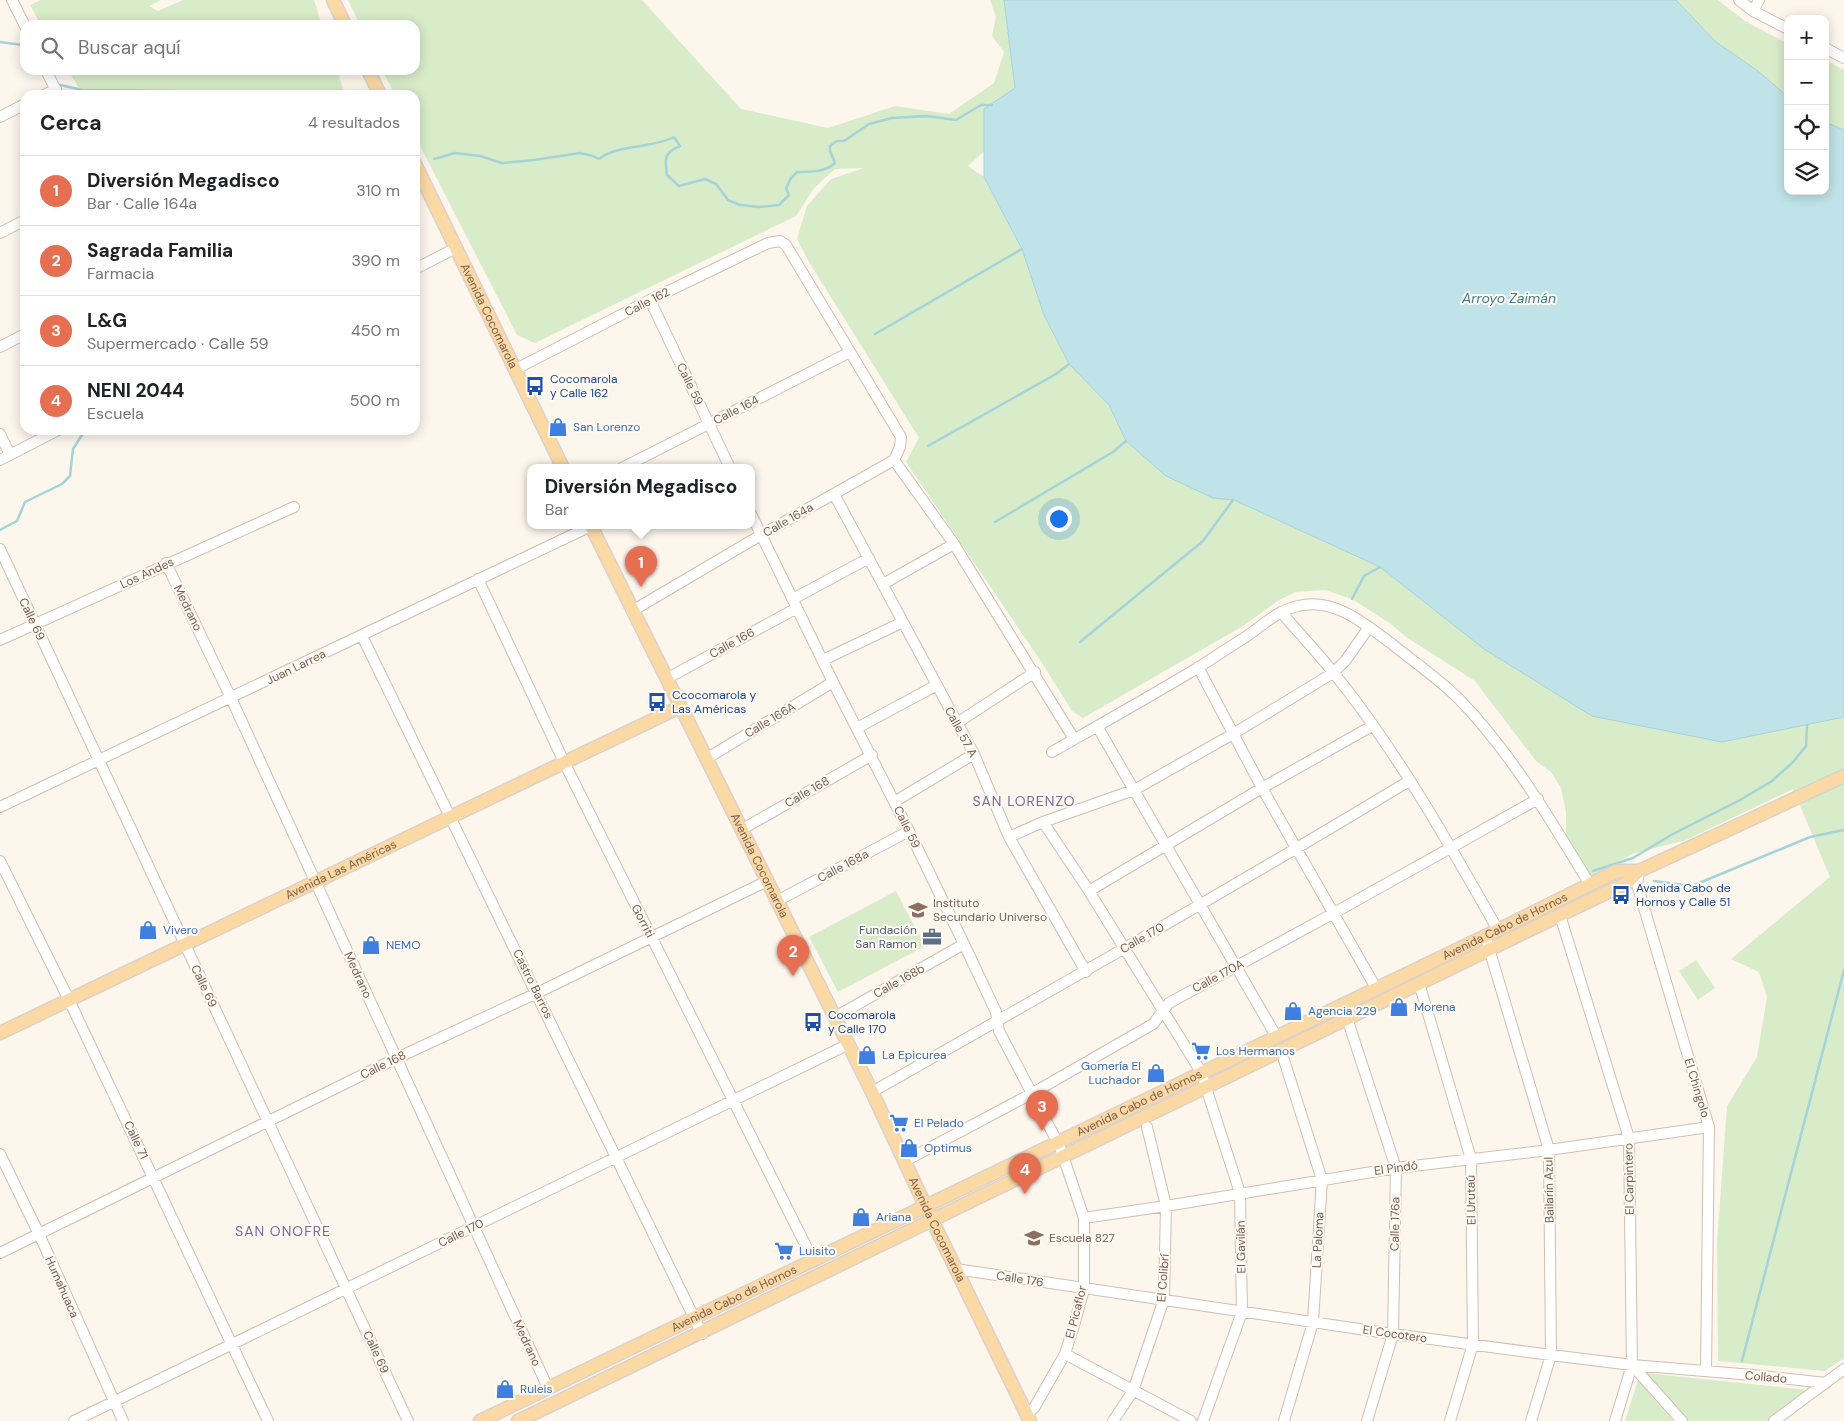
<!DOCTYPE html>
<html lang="es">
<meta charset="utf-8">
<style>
:root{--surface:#fff;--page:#f6f6f6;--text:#202124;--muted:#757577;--line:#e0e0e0;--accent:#e76f51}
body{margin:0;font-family:"DM Sans",sans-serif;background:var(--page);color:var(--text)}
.controls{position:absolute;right:15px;top:15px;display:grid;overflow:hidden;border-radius:10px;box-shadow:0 2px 12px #0003}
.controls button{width:45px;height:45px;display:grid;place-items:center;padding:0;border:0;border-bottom:1px solid var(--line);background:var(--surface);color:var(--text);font:25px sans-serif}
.you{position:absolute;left:1058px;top:518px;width:18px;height:18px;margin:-12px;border:4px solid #fff;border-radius:50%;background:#1a73e8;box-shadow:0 0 0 8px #1a73e833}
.badge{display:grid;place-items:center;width:32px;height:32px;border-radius:50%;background:var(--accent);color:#fff;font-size:16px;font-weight:700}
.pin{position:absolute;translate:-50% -41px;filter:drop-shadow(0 1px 2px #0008)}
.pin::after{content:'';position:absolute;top:26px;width:18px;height:15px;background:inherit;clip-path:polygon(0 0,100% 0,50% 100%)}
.popup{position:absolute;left:527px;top:464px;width:228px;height:65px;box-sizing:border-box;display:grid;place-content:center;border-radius:10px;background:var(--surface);filter:drop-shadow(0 1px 4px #0005);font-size:16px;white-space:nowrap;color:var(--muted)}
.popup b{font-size:19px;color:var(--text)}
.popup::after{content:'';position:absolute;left:50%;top:100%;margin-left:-10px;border:10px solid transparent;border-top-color:var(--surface)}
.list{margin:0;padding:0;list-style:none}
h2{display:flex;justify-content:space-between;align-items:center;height:65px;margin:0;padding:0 20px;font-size:21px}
h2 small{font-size:16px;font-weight:400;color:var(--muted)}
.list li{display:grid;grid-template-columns:32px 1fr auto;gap:15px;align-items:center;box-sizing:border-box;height:70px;padding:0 20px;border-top:1px solid var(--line)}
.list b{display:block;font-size:19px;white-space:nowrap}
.list p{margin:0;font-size:16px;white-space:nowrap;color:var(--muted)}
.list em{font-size:16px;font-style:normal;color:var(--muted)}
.icon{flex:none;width:28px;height:28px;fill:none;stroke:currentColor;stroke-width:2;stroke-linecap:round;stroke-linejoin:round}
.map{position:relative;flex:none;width:1844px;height:1421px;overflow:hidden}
.search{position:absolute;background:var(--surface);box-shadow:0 2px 12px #0003;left:20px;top:20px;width:400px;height:55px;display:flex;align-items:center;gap:12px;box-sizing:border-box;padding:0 18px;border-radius:15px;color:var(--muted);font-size:19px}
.panel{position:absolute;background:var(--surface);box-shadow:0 2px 12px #0003;left:20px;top:90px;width:400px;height:345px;border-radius:15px}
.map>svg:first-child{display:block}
.green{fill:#d8ecc9}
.water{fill:#bfe3e8;stroke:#a5d3da}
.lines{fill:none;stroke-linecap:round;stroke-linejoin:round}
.stream{stroke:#a5d3da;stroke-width:2.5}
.minor-casing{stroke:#d1beb0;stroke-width:12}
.major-casing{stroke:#dad1cd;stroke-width:15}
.minor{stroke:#fff;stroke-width:10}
.major{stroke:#fbd9a5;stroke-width:12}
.labels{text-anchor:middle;stroke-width:4;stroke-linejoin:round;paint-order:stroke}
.street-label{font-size:12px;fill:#7a5c4d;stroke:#fffaf3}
.transit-label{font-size:12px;fill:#164399;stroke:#fffaf3;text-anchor:start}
.shop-label{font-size:12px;fill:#366cbe;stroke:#fffaf3;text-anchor:start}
.education-label{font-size:12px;fill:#785e54;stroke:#fffaf3;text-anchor:start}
.service-label{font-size:12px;fill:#4e5e75;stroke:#fffaf3;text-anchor:end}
.water-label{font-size:14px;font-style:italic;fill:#437c86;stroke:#fffaf3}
.neighbourhood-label{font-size:14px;letter-spacing:1px;fill:#846695;stroke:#fffaf3}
</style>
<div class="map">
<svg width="1844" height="1421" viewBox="0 0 1844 1421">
<rect width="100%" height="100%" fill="#fdf6ec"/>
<path class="green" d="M41 0H161L149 6 158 11 183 0H314L322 25H41L30 5Z
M348 0H642L741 109 828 128 895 106 949 114 994 83 1004 52 992 36 996 17 990 0H1015L1027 28 1006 131 968 166 984 177 1022 249 1044 315 1069 364 1109 405 1126 441 1166 476 1213 498 1233 500 1380 567 1484 649 1844 715V1358L1825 1371 1718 1361 1717 1243 1727 1106 1757 1057 1767 997 1759 972 1731 959 1830 877 1793 789 1686 840 1632 854 1592 877 1566 838V812L1561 788 1551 772 1536 761 1475 681 1406 637 1391 624 1352 599 1325 590 1296 592 1279 600 1243 626 1083 718 1072 711 1044 666 906 462 919 438 809 262 797 239 807 206 831 179 864 168 835 169 814 188 796 216 535 343 517 335 415 136V95H395L382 70H415V25H360Z
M1676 0H1718L1745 21 1788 44V97L1758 71 1716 42Z
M1825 60 1844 70V130L1825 122Z
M68 70H337L345 95H83Z
M896 891 925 946 838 992 809 937Z
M1696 960 1715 988 1698 1000 1679 971Z
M1645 1373 1808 1390 1767 1421H1687Z
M1638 1380 1673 1421H1625Z"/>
<path class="water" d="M1004 0H1676L1716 42 1758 71 1788 97V191H1825V122L1844 130V717L1722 742 1592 716 1484 649 1380 567 1234 500 1213 498 1166 476 1126 441 1109 405 1069 364 1044 315 1022 249 984 177V109L1015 88Z"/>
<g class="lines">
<path class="stream" d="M0 42 22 45 25 50
M56 84 82 90 175 91 187 95
M434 159 455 153 480 156 502 163 534 160 580 153 593 156 599 159C618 144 651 149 674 137L680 146C663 153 665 159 667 175L679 186 705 179 716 184 728 200 740 205 759 207 779 205 789 195 786 188 791 178 797 172C810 172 826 172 835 163L830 151V146L837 141H844L869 124 892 118 926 116 956 120 981 105H992
M875 334 1022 249
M928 446 1056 374 1069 364
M995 522 1113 452 1126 441
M0 530 17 521 25 502 62 484 70 476 73 449 82 435 89 430
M1352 599 1364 576 1380 567
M1080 642 1203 541 1233 500
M1593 871 1633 858 1671 835 1740 800 1772 781 1793 762 1806 746 1807 725
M1654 881 1692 886 1810 837 1844 830
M1742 1361 1844 970"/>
<g class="minor-casing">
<path id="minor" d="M12 0 25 26
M1739 0 1753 11 1788 29
M1753 11 1759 0
M1825 48 1844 58
M46 70 58 95
M44 95 56 89
M0 117 25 104
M0 233 25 220
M415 269 456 248
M650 300 730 468
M0 347 25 334
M516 369 650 300 768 243 780 241 786 245 901 437 900 447 894 460
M0 434 10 455
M0 460 58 430
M894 460 954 544 1074 739
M622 468 850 352
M834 494 974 754 1009 837 1086 972
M751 514 833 682 909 831 964 944 996 1012 999 1031 1060 1147 1084 1218V1289L1075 1322 1065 1354 1034 1408 1027 1414
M0 549 408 1421
M166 563 231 698 548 1388
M478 579 564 762 813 1260
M883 584 954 544
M793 599 869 558
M632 611 761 535 894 460
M1281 612C1298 632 1316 651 1333 672 1397 751 1448 842 1498 930
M362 636 702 1334
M0 640 294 507
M823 660 903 622
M1198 667 1262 788 1376 988
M666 679 797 608
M957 723 1035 672
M1097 726 1276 1036
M857 728 937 685
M1052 752C1101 724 1151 696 1199 667 1216 656 1233 645 1250 634 1265 623 1279 610 1298 606 1334 597 1365 624 1392 644 1414 662 1439 679 1459 699 1512 754 1550 819 1589 883
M706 759 833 682
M894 802 974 754
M0 807 591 526
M1043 822 1089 891 1201 1072 1240 1193 1242 1312 1203 1421
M741 830 872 755
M1009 837 1043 822 1134 790 1233 734 1333 673 1346 660 1369 627
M0 861 69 1000 268 1421
M1639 871 1637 884 1709 1127 1706 1371
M1089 891 1262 788 1372 726
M777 901 909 831
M1560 915 1629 1138 1632 1365 1615 1421
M1485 935 1549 1150 1551 1355 1531 1421
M1419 983 1471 1159 1473 1344 1450 1421
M1347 1002 1351 1013 1347 1018 1396 1168 1393 1334 1367 1421
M835 1017 964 944
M872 1092C1052 990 1232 888 1409 781
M0 1154 39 1234 123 1421
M905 1161 1031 1094 1153 1024 1169 1003 1334 913 1538 799
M1084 1218 1166 1206 1396 1168 1549 1150 1709 1127
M0 1253 397 1058 537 993 767 881
M956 1269 1393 1334 1551 1355 1632 1365 1753 1375 1826 1383
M1065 1354 1191 1421
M1632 1365 1682 1421
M74 1421 849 1044
M1113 1421 1133 1391 1164 1299 1166 1206 1147 1127
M1284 1421 1313 1322 1322 1180 1284 1060
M1774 1421 1844 1369"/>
</g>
<g class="major-casing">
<g id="major">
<path d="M333 0 345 25"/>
<path d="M368 70 380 95"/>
<path id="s1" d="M415 164 563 468"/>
<path id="s2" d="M591 526 872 1092 932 1220 1030 1421"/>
<path id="s3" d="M0 1033 680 707"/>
<path id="s4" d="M480 1421 1498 930 1617 871H1639"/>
<path d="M518 1421C885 1245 1249 1064 1616 888L1626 884 1639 871 1844 776"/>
</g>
</g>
<use href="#minor" class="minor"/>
<use href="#major" class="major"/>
</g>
<defs>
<g id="bus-bare" transform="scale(1.5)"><path d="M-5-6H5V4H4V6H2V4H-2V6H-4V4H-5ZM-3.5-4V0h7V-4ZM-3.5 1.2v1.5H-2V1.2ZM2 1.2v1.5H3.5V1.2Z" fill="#1a4fb4" stroke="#fffaf3" stroke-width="2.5" paint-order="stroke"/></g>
<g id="shop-bare" transform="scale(1.5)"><path d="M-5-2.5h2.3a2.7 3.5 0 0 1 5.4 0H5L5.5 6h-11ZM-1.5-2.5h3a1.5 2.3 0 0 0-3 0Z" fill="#3f7fe0" stroke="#fffaf3" stroke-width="2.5" paint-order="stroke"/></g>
<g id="school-bare" transform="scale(1.5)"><path d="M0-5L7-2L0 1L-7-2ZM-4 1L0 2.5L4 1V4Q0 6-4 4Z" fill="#8d6e63" stroke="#fffaf3" stroke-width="2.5" paint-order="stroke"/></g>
<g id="office-bare" transform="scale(1.5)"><path d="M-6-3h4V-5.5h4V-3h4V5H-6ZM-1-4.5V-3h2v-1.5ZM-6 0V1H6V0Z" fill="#5c6f8a" stroke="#fffaf3" stroke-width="2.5" paint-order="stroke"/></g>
<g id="supermarket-bare" transform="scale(1.5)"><path d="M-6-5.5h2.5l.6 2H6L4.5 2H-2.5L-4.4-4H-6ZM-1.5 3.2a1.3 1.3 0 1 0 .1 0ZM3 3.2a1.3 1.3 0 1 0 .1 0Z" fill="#3f7fe0" stroke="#fffaf3" stroke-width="2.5" paint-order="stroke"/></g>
</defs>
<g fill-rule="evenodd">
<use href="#bus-bare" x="535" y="386"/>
<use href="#shop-bare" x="558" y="427"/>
<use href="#bus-bare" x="657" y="702"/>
<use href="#bus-bare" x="1621" y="895"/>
<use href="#school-bare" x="918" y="910"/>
<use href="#shop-bare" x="148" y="930"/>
<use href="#office-bare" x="932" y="937"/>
<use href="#shop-bare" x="371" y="945"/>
<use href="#shop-bare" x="1399" y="1007"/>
<use href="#shop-bare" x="1293" y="1011"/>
<use href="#bus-bare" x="813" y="1022"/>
<use href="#supermarket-bare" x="1201" y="1051"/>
<use href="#shop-bare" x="867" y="1055"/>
<use href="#shop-bare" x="1156" y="1073"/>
<use href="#supermarket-bare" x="899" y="1123"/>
<use href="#shop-bare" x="909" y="1148"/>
<use href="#shop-bare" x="861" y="1217"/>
<use href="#school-bare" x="1034" y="1238"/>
<use href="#supermarket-bare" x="784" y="1251"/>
<use href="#shop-bare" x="505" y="1389"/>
</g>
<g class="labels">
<g class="street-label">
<text transform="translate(647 302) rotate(-27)" y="4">Calle 162</text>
<text dy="4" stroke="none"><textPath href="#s1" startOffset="169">Avenida Cocomarola</textPath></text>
<text transform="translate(690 384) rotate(64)" y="4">Calle 59</text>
<text transform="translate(736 410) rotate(-27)" y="4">Calle 164</text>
<text transform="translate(788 520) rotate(-30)" y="4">Calle 164a</text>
<text transform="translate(147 573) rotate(-25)" y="4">Los Andes</text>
<text transform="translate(188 608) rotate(64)" y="4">Medrano</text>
<text transform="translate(32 619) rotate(65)" y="4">Calle 69</text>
<text transform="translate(732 643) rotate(-29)" y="4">Calle 166</text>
<text transform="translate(296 667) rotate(-26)" y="4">Juan Larrea</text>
<text transform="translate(770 720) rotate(-31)" y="4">Calle 166A</text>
<text transform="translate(961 732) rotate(62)" y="4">Calle 57 A</text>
<text transform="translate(807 792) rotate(-30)" y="4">Calle 168</text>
<text transform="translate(907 827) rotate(64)" y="4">Calle 59</text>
<text dy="4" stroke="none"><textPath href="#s2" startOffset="379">Avenida Cocomarola</textPath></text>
<text transform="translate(843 866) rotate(-28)" y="4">Calle 168a</text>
<text dy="4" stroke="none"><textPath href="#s3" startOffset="378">Avenida Las Américas</textPath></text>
<text transform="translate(643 921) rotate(63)" y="4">Gorriti</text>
<text dy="4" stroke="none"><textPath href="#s4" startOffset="1138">Avenida Cabo de Hornos</textPath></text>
<text transform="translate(1142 938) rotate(-30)" y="4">Calle 170</text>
<text transform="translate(358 975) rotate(65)" y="4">Medrano</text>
<text transform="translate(1218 976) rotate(-28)" y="4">Calle 170A</text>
<text transform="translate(899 981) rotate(-29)" y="4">Calle 168b</text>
<text transform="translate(533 984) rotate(64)" y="4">Castro Barros</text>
<text transform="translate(204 986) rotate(65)" y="4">Calle 69</text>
<text transform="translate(383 1065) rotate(-26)" y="4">Calle 168</text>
<text transform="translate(1697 1088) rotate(73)" y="4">El Chingolo</text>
<text dy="4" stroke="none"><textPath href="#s4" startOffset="732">Avenida Cabo de Hornos</textPath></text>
<text transform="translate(136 1140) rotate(65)" y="4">Calle 71</text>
<text transform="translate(1396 1168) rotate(-8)" y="4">El Pindó</text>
<text transform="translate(1629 1179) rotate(-91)" y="4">El Carpintero</text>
<text transform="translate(1549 1190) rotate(-91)" y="4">Bailarín Azul</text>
<text transform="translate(1471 1200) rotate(-91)" y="4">El Urutaú</text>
<text transform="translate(1395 1224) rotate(-89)" y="4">Calle 176a</text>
<text dy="4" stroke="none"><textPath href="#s2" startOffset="784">Avenida Cocomarola</textPath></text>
<text transform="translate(461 1233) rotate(-26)" y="4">Calle 170</text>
<text transform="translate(1318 1240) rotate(-87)" y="4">La Paloma</text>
<text transform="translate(1241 1247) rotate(-91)" y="4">El Gavilán</text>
<text transform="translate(1163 1278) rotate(-86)" y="4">El Colibrí</text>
<text transform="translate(1020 1279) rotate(9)" y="4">Calle 176</text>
<text transform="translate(62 1287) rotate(66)" y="4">Humahuaca</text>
<text dy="4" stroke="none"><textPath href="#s4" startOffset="282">Avenida Cabo de Hornos</textPath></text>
<text transform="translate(1076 1312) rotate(-76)" y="4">El Picaflor</text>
<text transform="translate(1395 1334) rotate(8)" y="4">El Cocotero</text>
<text transform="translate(527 1343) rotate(65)" y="4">Medrano</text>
<text transform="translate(376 1352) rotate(65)" y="4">Calle 69</text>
<text transform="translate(1766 1377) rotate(5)" y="4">Collado</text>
</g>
<g class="transit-label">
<text x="550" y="383">Cocomarola<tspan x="550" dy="14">y Calle 162</tspan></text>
<text x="672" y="699">Ccocomarola y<tspan x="672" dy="14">Las Américas</tspan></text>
<text x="1636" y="892">Avenida Cabo de<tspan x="1636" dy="14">Hornos y Calle 51</tspan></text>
<text x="828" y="1019">Cocomarola<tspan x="828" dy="14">y Calle 170</tspan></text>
</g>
<g class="shop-label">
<text x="573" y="431">San Lorenzo</text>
<text x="163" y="934">Vivero</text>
<text x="386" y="949">NEMO</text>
<text x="1414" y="1011">Morena</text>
<text x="1308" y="1015">Agencia 229</text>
<text x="1216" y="1055">Los Hermanos</text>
<text x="882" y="1059">La Epicurea</text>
<text x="1141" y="1070" text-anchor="end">Gomería El<tspan x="1141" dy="14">Luchador</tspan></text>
<text x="914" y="1127">El Pelado</text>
<text x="924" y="1152">Optimus</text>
<text x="876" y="1221">Ariana</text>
<text x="799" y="1255">Luisito</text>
<text x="520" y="1393">Ruleis</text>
</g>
<g class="education-label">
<text x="933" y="907">Instituto<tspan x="933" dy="14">Secundario Universo</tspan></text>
<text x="1049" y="1242">Escuela 827</text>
</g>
<g class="service-label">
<text x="917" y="934">Fundación<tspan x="917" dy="14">San Ramon</tspan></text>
</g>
<g class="water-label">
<text x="1509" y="303">Arroyo Zaimán</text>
</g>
<g class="neighbourhood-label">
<text x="1024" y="806">SAN LORENZO</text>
<text x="283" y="1236">SAN ONOFRE</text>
</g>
</g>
</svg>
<div class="controls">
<button>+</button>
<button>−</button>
<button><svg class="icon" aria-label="locate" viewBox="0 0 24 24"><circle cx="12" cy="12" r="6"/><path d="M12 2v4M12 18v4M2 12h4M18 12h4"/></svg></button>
<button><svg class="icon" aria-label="layers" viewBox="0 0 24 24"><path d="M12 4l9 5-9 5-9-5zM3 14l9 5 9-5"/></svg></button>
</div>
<div class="you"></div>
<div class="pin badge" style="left:641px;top:587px">1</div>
<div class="popup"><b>Diversión Megadisco</b>Bar</div>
<div class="pin badge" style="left:793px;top:976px">2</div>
<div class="pin badge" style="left:1042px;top:1131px">3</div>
<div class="pin badge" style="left:1025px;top:1194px">4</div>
<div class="search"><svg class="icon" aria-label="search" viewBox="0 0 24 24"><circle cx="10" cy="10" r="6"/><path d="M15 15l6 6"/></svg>Buscar aquí</div>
<section class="panel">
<h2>Cerca<small>4 resultados</small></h2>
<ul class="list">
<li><span class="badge">1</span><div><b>Diversión Megadisco</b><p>Bar · Calle 164a</p></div><em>310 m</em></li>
<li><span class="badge">2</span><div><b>Sagrada Familia</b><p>Farmacia</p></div><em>390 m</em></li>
<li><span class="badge">3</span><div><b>L&amp;G</b><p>Supermercado · Calle 59</p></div><em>450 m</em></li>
<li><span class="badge">4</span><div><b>NENI 2044</b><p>Escuela</p></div><em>500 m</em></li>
</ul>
</section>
</div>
